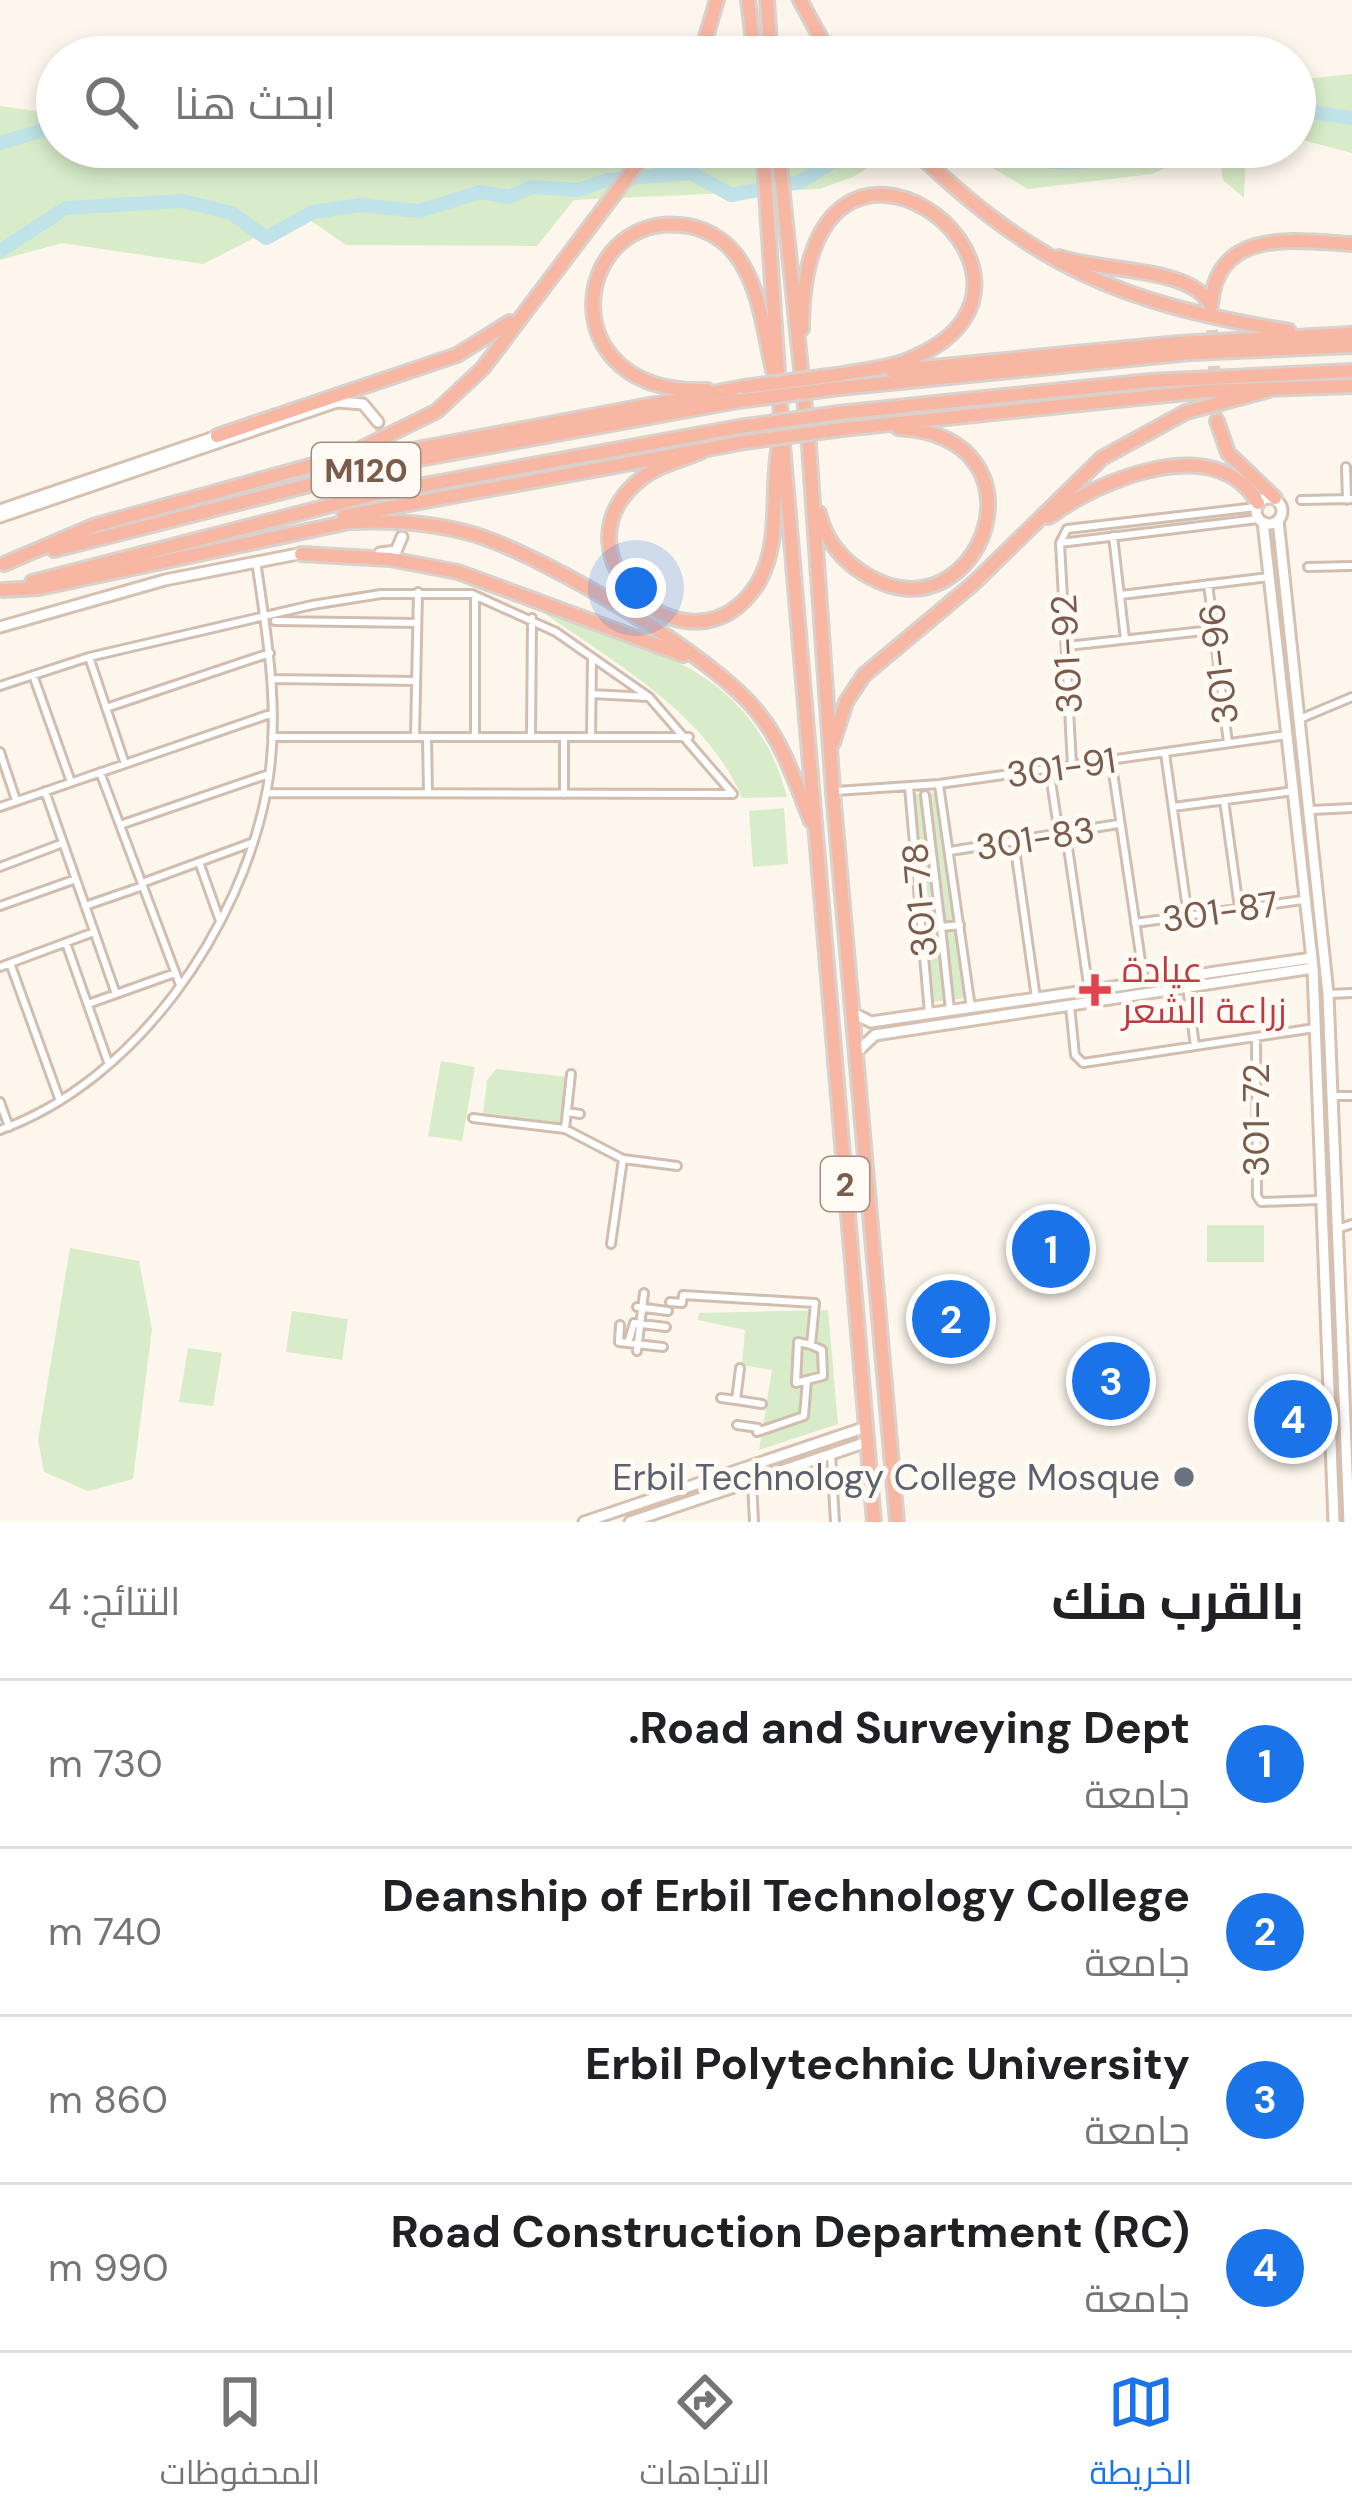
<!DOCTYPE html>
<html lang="ar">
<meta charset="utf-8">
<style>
:root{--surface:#fff;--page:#f2f2f2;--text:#202124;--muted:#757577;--line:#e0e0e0;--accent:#1a73e8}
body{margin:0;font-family:"DM Sans",Cairo,sans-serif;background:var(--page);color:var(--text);direction:rtl}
.you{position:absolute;left:636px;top:588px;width:42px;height:42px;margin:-30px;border:9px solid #fff;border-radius:50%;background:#1a73e8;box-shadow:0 0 0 18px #1a73e833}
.badge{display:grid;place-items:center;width:78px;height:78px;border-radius:50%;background:var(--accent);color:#fff;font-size:39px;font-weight:700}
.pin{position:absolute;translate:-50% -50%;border:6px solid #fff;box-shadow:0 3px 12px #0006}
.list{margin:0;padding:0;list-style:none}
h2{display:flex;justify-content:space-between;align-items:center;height:156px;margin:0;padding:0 48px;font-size:51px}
h2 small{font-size:39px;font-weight:400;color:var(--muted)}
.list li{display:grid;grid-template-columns:78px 1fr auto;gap:36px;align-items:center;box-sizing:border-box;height:168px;padding:0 48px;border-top:3px solid var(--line)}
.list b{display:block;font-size:45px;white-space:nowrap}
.list p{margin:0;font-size:39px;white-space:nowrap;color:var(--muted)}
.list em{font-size:39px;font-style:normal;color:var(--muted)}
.icon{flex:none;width:66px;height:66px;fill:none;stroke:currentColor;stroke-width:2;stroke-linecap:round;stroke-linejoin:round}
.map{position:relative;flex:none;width:1352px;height:1522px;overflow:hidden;direction:ltr}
.search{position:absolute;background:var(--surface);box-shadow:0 6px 18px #0003;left:36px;right:36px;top:36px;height:132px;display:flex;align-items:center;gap:30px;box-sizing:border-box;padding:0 42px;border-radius:66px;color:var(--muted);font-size:45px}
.sheet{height:828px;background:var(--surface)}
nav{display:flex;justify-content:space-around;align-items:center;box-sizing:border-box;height:168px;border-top:3px solid var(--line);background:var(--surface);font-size:33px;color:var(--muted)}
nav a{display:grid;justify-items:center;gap:6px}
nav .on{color:var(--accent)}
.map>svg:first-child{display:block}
.green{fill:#d8ecc9}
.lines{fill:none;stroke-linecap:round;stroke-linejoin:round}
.river{stroke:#bfe3e8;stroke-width:14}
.secondary-tunnel{stroke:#dcd0c4;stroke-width:9;stroke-dasharray:9 4.5;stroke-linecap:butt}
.highway-tunnel{stroke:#dcd0c4;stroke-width:12;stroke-dasharray:12 6;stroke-linecap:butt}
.street-casing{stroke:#d1beb0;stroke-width:12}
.secondary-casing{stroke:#d6c0b0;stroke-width:15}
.highway-casing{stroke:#dad1cd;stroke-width:18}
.street{stroke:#fff;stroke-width:6}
.secondary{stroke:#fff;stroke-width:9}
.highway{stroke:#f7b7a3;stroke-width:12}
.highway-bridge-casing{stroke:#dad1cd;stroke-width:18;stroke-linecap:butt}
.highway-bridge{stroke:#f7b7a3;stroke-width:12}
.health-dot{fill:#e0444e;stroke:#fffaf3;stroke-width:4.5}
.worship-dot{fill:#6b7280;stroke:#fffaf3;stroke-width:4.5}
.labels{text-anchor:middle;stroke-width:10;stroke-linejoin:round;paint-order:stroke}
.shield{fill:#fffaf3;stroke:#a28b7f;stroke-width:3}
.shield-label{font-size:33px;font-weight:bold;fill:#7a5c4d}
.street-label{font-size:36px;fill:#7a5c4d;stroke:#fffaf3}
.health-label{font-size:36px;fill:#be3a42;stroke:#fffaf3;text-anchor:start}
.worship-label{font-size:36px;fill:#5b616d;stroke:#fffaf3;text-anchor:end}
</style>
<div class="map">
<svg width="1352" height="1522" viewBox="0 0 1352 1522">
<rect width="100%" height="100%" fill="#fdf6ec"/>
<path class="green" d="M193 38 231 40 249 54 285 57 331 46 421 57H150L154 41Z
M1352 74V153L1295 138V80Z
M0 106 57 114V147H673L691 155 757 164 807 157 822 147H900L853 177 819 189 574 200 537 246 346 245 301 214 203 264 62 243 0 260Z
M957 147H1246L1244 198 1223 180 1219 153 1206 150 1152 174 1028 189Z
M549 611C657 652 753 671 787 797L742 798C707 714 615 663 544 613Z
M937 793 966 998 933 1002 915 794Z
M784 808 788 864 753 867 749 811Z
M441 1061 475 1067 462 1141 428 1136Z
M496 1069 568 1077 562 1123 483 1113 487 1080Z
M1207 1225H1264V1262H1207Z
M70 1248 139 1261 152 1329 133 1479 88 1491 44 1472 38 1440Z
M828 1310 838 1424 759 1450 772 1370 742 1365 745 1330 698 1320 699 1313Z
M292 1311 348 1319 342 1360 286 1352Z
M188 1348 222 1353 213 1406 179 1402Z"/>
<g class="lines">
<path class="river" d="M150 57 147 47 242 57
M1295 110 1352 118
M0 143 57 126
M451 147H459
M610 147 691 173 731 195 800 182 858 147
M1000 147C1042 171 1105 164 1148 147
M0 251 66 208 183 201 231 213 266 238 313 212 361 205 419 211 480 192 509 197 532 187 578 190 607 180 691 173"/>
<path class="secondary-tunnel" d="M378 422 402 537"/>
<path class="highway-tunnel" d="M1211 312 1217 421"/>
<g class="street-casing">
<path id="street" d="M1346 467 1347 500
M1301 500 1352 499
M1113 536 1125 639
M1060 543 1072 765
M1060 543 1067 529 1256 507
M1060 543 1258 519
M1308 567 1352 566
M1208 584 1228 743
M1121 595 1269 577
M475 596V737
M275 621 417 623
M1067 646 1212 630
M89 657 125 764
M33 675 71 782
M272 679 416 681
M0 686 89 657 312 605 381 594H472L556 632 649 697 733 794
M592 694 648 697
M106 708 270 653
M1302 718 1352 697
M272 737H689
M415 737 418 592
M427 737 428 793
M531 737 532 618
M591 737 592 657
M0 752 16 800
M1165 753 1188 916
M1111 759 1144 981
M1049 768 1059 834
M100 772 180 985
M939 785 971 1008
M909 787 929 1013
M45 791 116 994
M836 791 939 784 1287 735
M267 793 731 794
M564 794V737
M925 795 941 927 930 928 928 905 938 904
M1224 800 1239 908
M0 807 273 713
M1173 807 1294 791
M1312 810 1352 808
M120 825 269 774
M1066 834 1089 991
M1014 842 1036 998
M950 851 1118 824
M199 862 220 921
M0 867 63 843
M142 883 251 843
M0 906 76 879
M85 906 143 886
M1135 923 1303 900
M66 943 108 1062
M10 963 60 1101
M0 967 94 932
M1187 987 1195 1046
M1328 994 1352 993
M88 1004 175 973
M1070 1006 1075 1055 1083 1063 1315 1028
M950 1010 941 927 960 925
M1256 1037 1257 1196 1261 1202 1319 1200
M1332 1096H1352
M0 1102 9 1127
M567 1112 580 1114
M473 1118 565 1129 623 1159 611 1244
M565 1129 571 1074
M0 1130C136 1081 241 929 267 789 281 713 267 636 256 561
M623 1159 677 1166
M1337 1229 1352 1224
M670 1302 682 1303 683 1295 815 1303 811 1345 822 1350 823 1376 807 1380 804 1416 757 1432
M637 1307 668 1311
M620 1325 619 1342 663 1347
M628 1343 634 1323 666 1327
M637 1351 644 1293
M740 1368 736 1400 762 1404
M807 1380 796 1383 798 1342 811 1345
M721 1398 736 1400
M737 1425 758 1428
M831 1454 835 1522
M752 1481 754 1522"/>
</g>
<g class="secondary-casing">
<path id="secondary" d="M1256 511a13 13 0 1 1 26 0a13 13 0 1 1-26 0Z
M0 510 217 436
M0 517 337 402 363 404 378 422
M1278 520 1328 994 1349 1522
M1263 522 1313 968 1334 1522
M380 553 396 551 402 537
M0 627 165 580 303 553
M853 1013 871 1022 1312 958
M857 1052 875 1035 1313 968
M584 1522 866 1427
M630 1522 867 1442"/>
</g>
<g class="highway-casing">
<path id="highway" d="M748 0 755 57
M767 0 771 57
M800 0 831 57
M700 57 717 0
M763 147 782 433 874 1522
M778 147 809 446 833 792 897 1522
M911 147C1036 268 1120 303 1289 331
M1059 257C1100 272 1193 266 1211 306
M1211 305C1217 227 1295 241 1352 244
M802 329C802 53 1095 275 917 356 893 368 863 370 837 375
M892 371 1179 343 1352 334
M839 388 1190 353 1352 346
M707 390C548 396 571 214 681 225 703 227 723 238 736 255 760 286 764 333 773 370
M839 413 1150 381 1352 371
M1217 421 1228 453 1275 498
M842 429 1205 391 1352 386
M217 436 457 355 510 322
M701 452C681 460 659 465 642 478 543 554 693 688 758 583 782 543 770 490 779 446
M344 463 744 387
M819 513C825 540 843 562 868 576 979 641 1057 437 898 428
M344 516 745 442
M1049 517C1099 480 1216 430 1258 503
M54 550 392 464 738 401
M301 554 390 559 458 572 683 655
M4 564 93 526 346 456 437 411 483 368 650 147
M32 582 375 494 739 427
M3 590 39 588 349 522C392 520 434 522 476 535 546 557 715 656 759 714 784 745 796 784 811 821
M833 743 846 702 864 675 974 583 1102 458 1186 412 1269 390"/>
</g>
<use href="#street" class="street"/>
<use href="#secondary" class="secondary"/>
<use href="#highway" class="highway"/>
<g class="highway-bridge-casing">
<path id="highway-bridge" d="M744 387 837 375
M738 401 839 388
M739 427 839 413
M745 442 842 429"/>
</g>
<use href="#highway-bridge" class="highway-bridge"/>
</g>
<path class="health-dot" d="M1089 972h12v12h12v12h-12v12h-12v-12h-12v-12h12z"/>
<circle class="worship-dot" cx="1184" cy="1477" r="12"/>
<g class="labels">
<g class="shield">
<rect x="312" y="443" width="108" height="54" rx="9"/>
<rect x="821" y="1157" width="48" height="54" rx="9"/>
</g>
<g class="shield-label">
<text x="366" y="482">M120</text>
<text x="845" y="1196">2</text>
</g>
<g class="street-label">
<text transform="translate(1066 654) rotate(-93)" y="13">301-92</text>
<text transform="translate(1218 664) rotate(-97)" y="13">301-96</text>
<text transform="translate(1061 767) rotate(-8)" y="13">301-91</text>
<text transform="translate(1035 838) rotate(-9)" y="13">301-83</text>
<text transform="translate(919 900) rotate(-95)" y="13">301-78</text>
<text transform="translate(1220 911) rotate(-8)" y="13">301-87</text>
<text transform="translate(1256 1120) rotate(-90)" y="13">301-72</text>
</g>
<g class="health-label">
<text x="1122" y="982">عيادة<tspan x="1122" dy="41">زراعة الشعر</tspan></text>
</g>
<g class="worship-label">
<text x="1160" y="1490">Erbil Technology College Mosque</text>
</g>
</g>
</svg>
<div class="you"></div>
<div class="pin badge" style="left:1051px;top:1249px">1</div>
<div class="pin badge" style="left:951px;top:1319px">2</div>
<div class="pin badge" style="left:1111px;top:1381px">3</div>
<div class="pin badge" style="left:1293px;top:1419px">4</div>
<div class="search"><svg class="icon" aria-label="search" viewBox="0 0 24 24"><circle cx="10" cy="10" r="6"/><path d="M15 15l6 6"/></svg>ابحث هنا</div>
</div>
<section class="sheet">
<h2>بالقرب منك<small>النتائج: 4</small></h2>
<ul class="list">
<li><span class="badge">1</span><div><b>Road and Surveying Dept.</b><p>جامعة</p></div><em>730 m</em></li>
<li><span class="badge">2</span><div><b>Deanship of Erbil Technology College</b><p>جامعة</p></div><em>740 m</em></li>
<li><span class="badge">3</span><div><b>Erbil Polytechnic University</b><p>جامعة</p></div><em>860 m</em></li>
<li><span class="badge">4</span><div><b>Road Construction Department (RC)</b><p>جامعة</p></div><em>990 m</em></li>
</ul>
</section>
<nav>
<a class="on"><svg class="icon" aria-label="map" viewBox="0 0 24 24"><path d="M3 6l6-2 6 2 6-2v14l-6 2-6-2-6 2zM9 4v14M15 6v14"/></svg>الخريطة</a>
<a><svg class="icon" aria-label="directions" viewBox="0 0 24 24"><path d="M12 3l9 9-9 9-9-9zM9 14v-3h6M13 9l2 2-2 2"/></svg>الاتجاهات</a>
<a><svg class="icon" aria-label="saved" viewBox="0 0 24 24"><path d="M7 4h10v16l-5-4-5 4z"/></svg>المحفوظات</a>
</nav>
